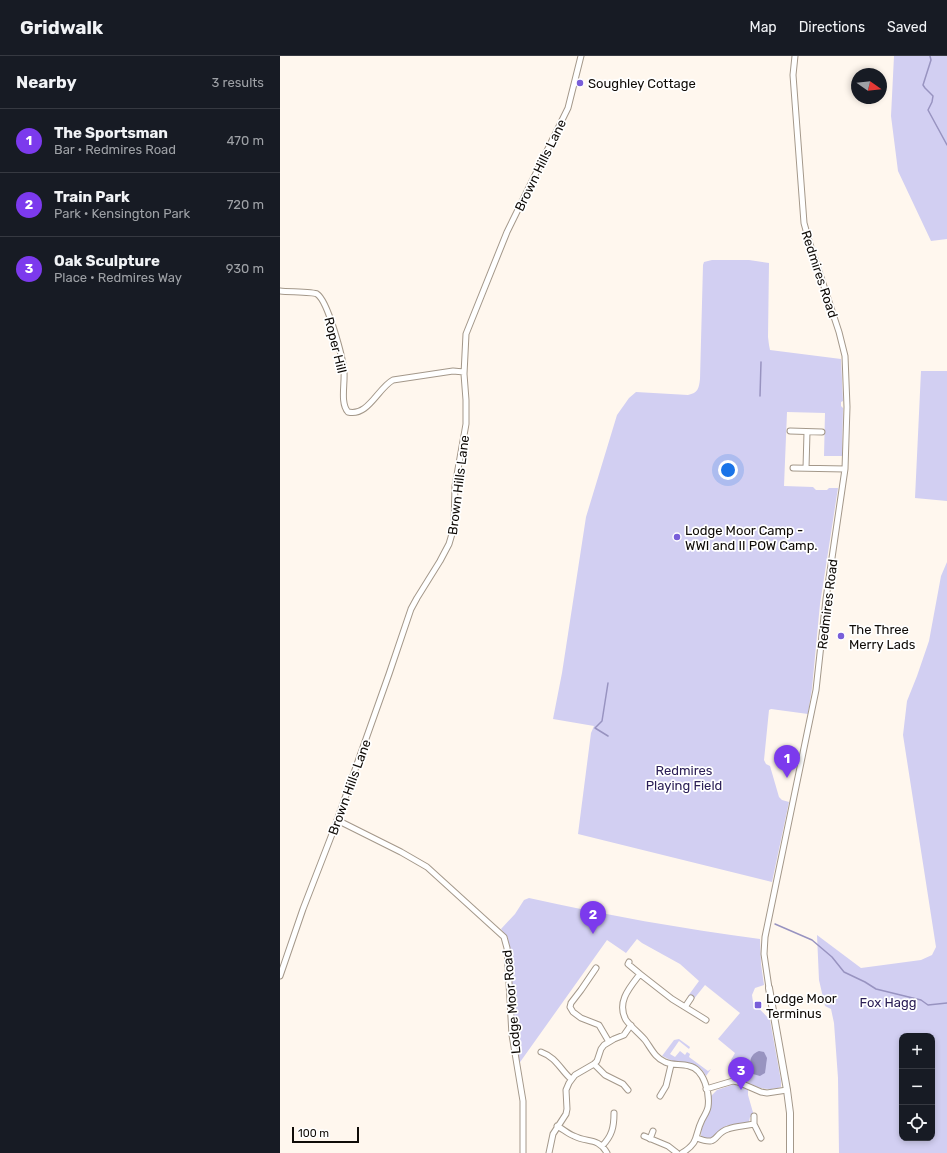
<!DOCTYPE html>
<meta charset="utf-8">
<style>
:root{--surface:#171b24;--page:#242831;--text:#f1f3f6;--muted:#9ea1a6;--line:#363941;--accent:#7c3aed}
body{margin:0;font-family:Rubik,sans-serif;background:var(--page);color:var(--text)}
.controls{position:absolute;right:12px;bottom:12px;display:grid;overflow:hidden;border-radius:8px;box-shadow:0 2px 6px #0003}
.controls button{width:36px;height:36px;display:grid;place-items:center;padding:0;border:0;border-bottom:1px solid var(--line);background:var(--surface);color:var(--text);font:20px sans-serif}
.compass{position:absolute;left:571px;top:12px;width:36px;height:36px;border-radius:50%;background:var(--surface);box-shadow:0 2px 6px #0003;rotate:104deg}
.scale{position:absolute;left:12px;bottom:10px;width:67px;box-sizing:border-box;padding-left:4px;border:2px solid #0f0b07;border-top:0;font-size:11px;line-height:14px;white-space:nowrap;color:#0f0b07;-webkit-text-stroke:3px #fff;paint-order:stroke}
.you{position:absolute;left:448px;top:414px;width:14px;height:14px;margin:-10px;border:3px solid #fff;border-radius:50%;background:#1a73e8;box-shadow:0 0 0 6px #1a73e833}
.badge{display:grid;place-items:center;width:26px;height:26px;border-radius:50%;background:var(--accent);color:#fff;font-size:13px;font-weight:700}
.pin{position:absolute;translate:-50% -33px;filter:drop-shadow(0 1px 2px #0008)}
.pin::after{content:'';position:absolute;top:21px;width:14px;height:12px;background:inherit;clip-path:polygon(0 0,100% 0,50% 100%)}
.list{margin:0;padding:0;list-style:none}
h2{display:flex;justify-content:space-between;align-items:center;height:52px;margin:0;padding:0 16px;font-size:17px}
h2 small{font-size:13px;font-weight:400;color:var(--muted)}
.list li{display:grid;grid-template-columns:26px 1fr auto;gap:12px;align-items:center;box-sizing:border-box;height:64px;padding:0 16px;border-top:1px solid var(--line)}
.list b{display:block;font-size:15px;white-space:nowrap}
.list p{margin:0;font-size:13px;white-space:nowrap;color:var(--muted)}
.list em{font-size:13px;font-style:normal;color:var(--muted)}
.icon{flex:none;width:22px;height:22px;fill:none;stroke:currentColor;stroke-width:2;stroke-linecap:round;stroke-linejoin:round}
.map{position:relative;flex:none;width:667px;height:1097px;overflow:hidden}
header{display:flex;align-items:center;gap:24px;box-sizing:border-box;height:56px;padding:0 20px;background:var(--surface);border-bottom:1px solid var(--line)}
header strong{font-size:19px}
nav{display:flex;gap:22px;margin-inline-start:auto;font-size:14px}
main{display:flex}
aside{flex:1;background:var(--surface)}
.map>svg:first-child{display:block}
.green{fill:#d2cff2;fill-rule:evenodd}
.water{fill:#9893c0}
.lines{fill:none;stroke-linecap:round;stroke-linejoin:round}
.stream{stroke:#9893c0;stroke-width:1.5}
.minor-casing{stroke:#a4988a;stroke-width:7}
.tertiary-casing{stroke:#a4988a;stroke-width:8}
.minor{stroke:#fff;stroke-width:5}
.tertiary{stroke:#fff;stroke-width:6}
.poi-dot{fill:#785ed9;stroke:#fff;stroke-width:1.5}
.labels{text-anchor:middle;stroke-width:3.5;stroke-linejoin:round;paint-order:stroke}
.poi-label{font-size:13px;fill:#0f0b07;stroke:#fff;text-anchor:start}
.street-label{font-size:13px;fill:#0f0b07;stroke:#fff}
.park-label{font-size:13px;fill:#2c2057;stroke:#fff}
</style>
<header>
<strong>Gridwalk</strong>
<nav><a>Map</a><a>Directions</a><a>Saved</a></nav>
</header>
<main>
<aside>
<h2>Nearby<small>3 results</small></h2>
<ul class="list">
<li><span class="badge">1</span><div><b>The Sportsman</b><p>Bar · Redmires Road</p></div><em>470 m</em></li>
<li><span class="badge">2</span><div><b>Train Park</b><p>Park · Kensington Park</p></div><em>720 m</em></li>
<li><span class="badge">3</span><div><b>Oak Sculpture</b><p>Place · Redmires Way</p></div><em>930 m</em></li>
</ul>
</aside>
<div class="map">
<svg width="667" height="1097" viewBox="0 0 667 1097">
<rect width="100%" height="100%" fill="#fff7ee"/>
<path class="green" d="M614 0H667V183L651 185 618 115 611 60Z
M432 204H469L489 207 488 281 489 289 490 294 561 303 563 345 561 346V350L563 352 562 400H544L545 357 507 356 504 430 533 431 536 434H547L549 432H558L540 548 532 632 528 658 491 653 489 654 484 704 486 708 490 710 499 741 502 744 509 746 492 826 298 778 311 677 314 670 273 663 282 617 306 461 337 359 349 342 356 336 408 339C418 337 419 332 420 323L423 209 424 206Z
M641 315H667V445L635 442Z
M667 506V1097H559L558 1022 554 967 551 953 545 950 539 924 537 879 581 912 641 904 652 899 656 891 623 679 627 645 637 620 649 585 661 520ZM622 980H652V1082H622Z
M249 842C326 859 403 873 480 883L481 908 484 929 475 932 472 939 473 946 490 964 501 1025V1031C482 1037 475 1029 458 1022L455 1009 451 1004 455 997 438 983 460 957 425 929 413 944 408 940 419 925 400 908 362 887 357 883 346 897 327 884 238 1009 228 882 221 873 235 858 244 844Z
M399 983 410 991 409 993 399 985 390 998 395 1001 400 995 405 999 407 996 410 998 409 1001 428 1015 431 1013 426 1020C419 1006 410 1008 398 1006 392 1006 387 1002 382 1000L394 984Z
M452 1029H460L468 1031V1039L474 1060 470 1061 469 1066C463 1068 451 1068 446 1070 439 1073 436 1079 431 1083H426L421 1080C421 1064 433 1056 431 1040L437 1034Z"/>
<path class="water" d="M479 995 484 996 487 1002 485 1017 480 1020 473 1018C469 1009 468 999 479 995Z"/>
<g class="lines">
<path class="stream" d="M650 0 651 4 643 29 645 32 653 40 652 46 648 54 667 89
M480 340 481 306
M328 627 322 665 315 672 328 680
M495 868 532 884 552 901 564 916 585 926 596 933 641 944 648 949 667 947"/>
<g class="minor-casing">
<path id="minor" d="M0 235C8 236 33 236 37 238 48 245 63 302 64 316 65 328 60 347 68 356 88 361 98 332 113 324L173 315 184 316
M510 375 542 376
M513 412 565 413
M526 412 527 376
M57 764 121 796 147 811 224 881 227 892 232 979 243 1045V1097
M349 906 348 908 360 918
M316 912 301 934 291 947 290 951 293 956 301 962 319 969 329 986
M0 920 23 853 54 773 109 618 131 553 137 542 160 505 169 488 174 471 175 430 186 368V344L184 318 186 278 227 176 288 52 301 0
M489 932 484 898 485 881 536 634 546 543 565 413 567 351 565 300 559 276 529 185 524 167 513 19 515 0
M405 951 411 942
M261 996C277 1002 279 1012 291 1023
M314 1008 325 1019 343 1028 348 1034
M426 1033 453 1025 458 1026 481 1036 487 1037 507 1034
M380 1040 386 1030 391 1009
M474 1060V1068L481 1082
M277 1070C283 1073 288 1078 294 1080 307 1087 318 1081 327 1097
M364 1080 388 1090 397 1097
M417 1082C440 1091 432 1078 448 1073 456 1070 465 1070 474 1068
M370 1083 373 1075
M322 1090C332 1080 334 1071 334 1057
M269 1097 273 1078 286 1058 287 1053 286 1034 289 1027 295 1019 314 1008 317 1005 321 993 324 989 334 983 344 979 351 969
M402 1097C420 1086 414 1080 422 1064 424 1060 427 1056 428 1051 430 1037 424 1013 409 1010 401 1007 393 1010 385 1006 375 1002 371 992 365 984 359 977 351 971 346 964 336 946 350 931 360 918L392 943 426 964"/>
</g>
<g class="tertiary-casing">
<path id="tertiary" d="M489 932 507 1034 510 1057V1097"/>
</g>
<use href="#minor" class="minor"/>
<use href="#tertiary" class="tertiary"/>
</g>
<g class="poi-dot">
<circle cx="300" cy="27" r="4"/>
<circle cx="397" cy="481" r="4"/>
<circle cx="561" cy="580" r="4"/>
<rect x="474" y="945" width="8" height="8" rx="2"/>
</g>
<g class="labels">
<g class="poi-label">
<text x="308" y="32">Soughley Cottage</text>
<text x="405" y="479">Lodge Moor Camp -<tspan x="405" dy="15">WWI and II POW Camp.</tspan></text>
<text x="569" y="578">The Three<tspan x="569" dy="15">Merry Lads</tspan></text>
<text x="486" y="947">Lodge Moor<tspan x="486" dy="15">Terminus</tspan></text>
</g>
<g class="street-label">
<text transform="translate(260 109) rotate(-64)" y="5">Brown Hills Lane</text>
<text transform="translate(540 218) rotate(72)" y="5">Redmires Road</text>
<text transform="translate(56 289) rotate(76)" y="5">Roper Hill</text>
<text transform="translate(178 429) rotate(-83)" y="5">Brown Hills Lane</text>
<text transform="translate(547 548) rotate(-83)" y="5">Redmires Road</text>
<text transform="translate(69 731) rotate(-70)" y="5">Brown Hills Lane</text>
<text transform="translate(231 946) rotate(-95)" y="5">Lodge Moor Road</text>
</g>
<g class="park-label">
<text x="404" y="719">Redmires<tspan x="404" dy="15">Playing Field</tspan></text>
<text x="608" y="951">Fox Hagg</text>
</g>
</g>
</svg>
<div class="controls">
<button>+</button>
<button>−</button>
<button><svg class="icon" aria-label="locate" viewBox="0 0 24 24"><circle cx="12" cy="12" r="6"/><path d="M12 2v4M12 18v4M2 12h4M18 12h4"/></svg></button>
</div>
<svg class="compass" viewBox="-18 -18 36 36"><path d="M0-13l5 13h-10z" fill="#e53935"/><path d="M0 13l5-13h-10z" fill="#9ea1a6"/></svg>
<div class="scale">100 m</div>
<div class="you"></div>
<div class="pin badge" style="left:507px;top:722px">1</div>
<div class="pin badge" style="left:313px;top:878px">2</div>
<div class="pin badge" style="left:461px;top:1034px">3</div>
</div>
</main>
